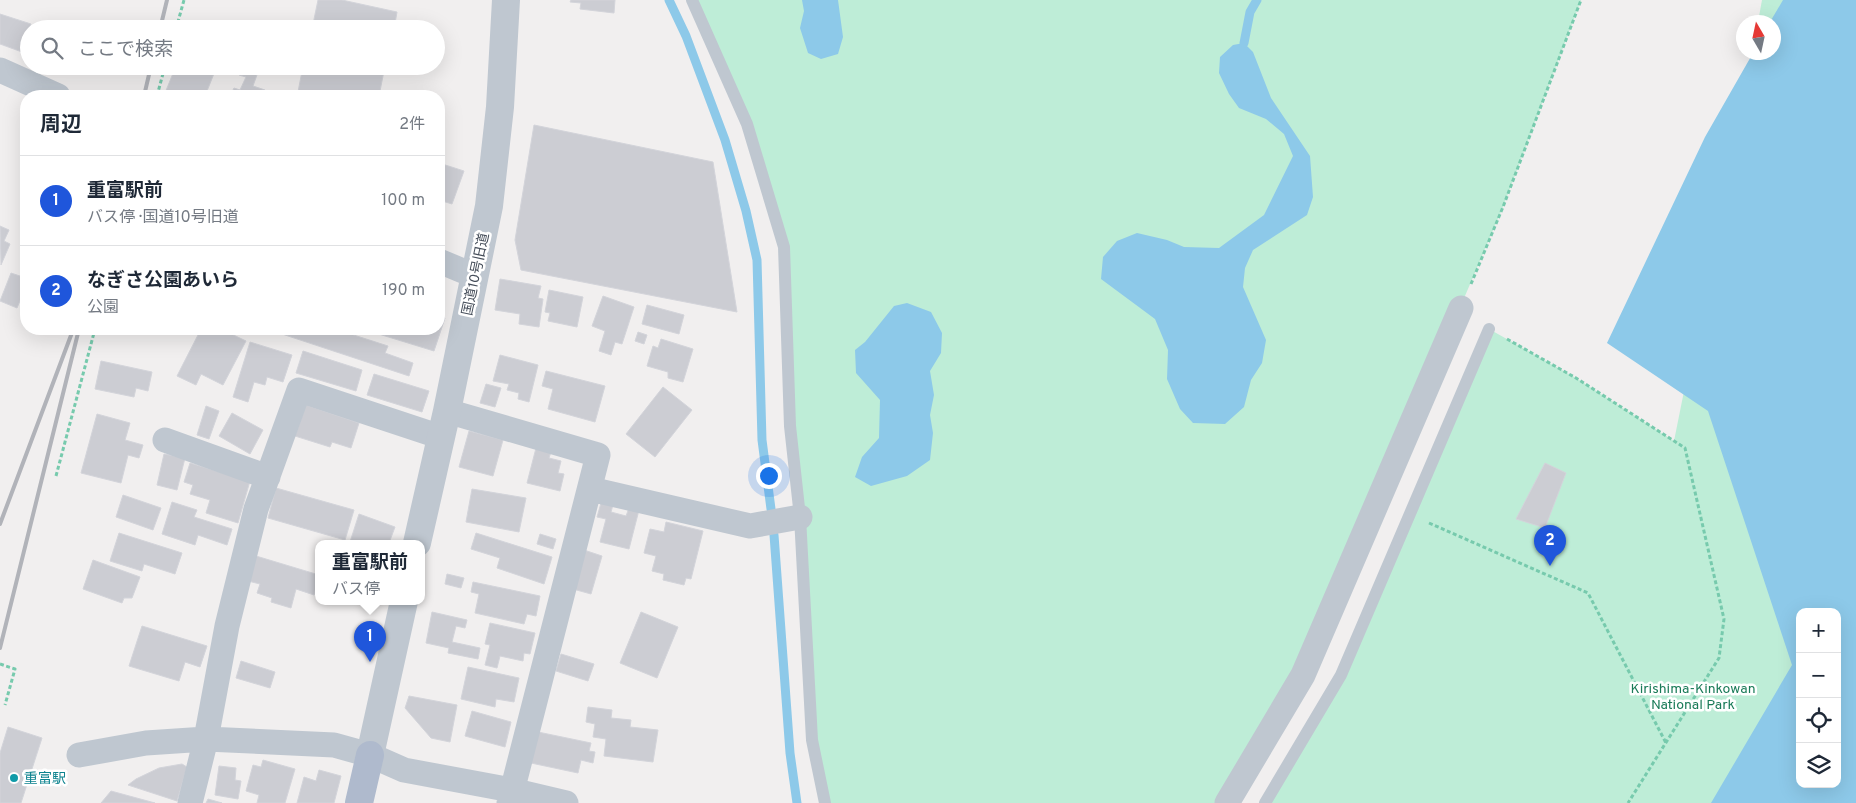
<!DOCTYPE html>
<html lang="ja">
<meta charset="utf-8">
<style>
:root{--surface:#fff;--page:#f6f6f7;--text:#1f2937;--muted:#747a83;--line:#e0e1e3;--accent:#1f56db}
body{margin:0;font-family:Overpass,"Noto Sans JP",sans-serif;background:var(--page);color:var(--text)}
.controls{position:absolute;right:15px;bottom:15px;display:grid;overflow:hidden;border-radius:10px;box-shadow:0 5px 20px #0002}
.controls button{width:45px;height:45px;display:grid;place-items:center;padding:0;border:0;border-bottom:1px solid var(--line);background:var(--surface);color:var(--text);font:25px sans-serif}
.compass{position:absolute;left:1736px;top:15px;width:45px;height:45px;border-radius:50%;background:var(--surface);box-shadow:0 5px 20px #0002;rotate:351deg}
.you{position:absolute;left:768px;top:475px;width:18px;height:18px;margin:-12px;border:4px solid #fff;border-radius:50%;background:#1a73e8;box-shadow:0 0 0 8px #1a73e833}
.badge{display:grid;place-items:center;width:32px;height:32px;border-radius:50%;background:var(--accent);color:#fff;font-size:16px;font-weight:700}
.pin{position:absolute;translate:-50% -41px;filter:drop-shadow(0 1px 2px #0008)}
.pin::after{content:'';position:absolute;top:26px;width:18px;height:15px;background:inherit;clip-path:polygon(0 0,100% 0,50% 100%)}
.popup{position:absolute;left:315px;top:540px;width:110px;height:65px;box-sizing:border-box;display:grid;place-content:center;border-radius:10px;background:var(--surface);filter:drop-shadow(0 1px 4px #0005);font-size:16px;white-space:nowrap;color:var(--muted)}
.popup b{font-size:19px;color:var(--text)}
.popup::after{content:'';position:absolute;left:50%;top:100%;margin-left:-10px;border:10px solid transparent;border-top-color:var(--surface)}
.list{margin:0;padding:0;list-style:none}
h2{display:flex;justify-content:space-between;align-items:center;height:65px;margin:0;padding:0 20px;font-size:21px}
h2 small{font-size:16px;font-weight:400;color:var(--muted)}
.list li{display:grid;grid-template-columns:32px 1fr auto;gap:15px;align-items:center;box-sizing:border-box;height:90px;padding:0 20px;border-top:1px solid var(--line)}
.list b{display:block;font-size:19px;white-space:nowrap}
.list p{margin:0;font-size:16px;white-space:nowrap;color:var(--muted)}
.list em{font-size:16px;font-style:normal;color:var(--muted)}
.icon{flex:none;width:28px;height:28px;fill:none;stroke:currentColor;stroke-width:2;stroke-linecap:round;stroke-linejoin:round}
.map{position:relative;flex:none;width:1856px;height:803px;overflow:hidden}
.search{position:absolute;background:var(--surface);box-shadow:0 5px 20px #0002;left:20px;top:20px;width:425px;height:55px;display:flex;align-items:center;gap:12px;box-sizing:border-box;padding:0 18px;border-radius:28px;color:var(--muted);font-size:19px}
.panel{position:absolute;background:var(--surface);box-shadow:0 5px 20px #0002;left:20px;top:90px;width:425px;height:245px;border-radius:20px}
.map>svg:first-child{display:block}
.green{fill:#beedd7;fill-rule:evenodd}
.water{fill:#8dc9e9;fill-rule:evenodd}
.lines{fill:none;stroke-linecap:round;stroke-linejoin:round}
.stream{stroke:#8dc9e9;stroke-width:9}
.building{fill:#cccdd3;stroke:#d3d4da}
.path{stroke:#77caad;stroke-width:3;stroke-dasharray:4 2.5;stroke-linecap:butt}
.service{stroke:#bfc7d0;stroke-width:12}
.minor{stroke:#bfc7d0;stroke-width:25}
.tertiary{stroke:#bfc7d0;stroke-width:28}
.primary{stroke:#afbacd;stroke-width:28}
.rail{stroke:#b1b3b9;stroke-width:4}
.culture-dot{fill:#0f9aa8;stroke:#fff;stroke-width:2}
.labels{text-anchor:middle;stroke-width:5;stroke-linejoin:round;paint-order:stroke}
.street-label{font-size:14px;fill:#474f5b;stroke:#fff}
.park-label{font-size:14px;fill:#1a7b58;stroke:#fff}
.culture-label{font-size:14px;fill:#0d838f;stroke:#fff;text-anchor:start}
</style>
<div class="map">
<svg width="1856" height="803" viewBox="0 0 1856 803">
<rect width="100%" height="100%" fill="#f1efef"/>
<path class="green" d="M692 0H1581L1503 207 1303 675 1227 803H825L812 740 784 247 747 124Z
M1762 0H1856V803H1265L1341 675 1489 329 1576 378 1674 441 1752 53 1774 52V22H1758ZM1800 612H1837V784H1800Z"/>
<path class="water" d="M802 0H838L843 37 838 54 821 59 808 53 800 28 804 11Z
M1783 0H1856V803H1711L1792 665 1708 411 1607 343 1705 137 1753 53 1774 52V22H1770ZM1800 612H1837V784H1800Z
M1244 43 1253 52 1271 98 1310 156 1313 197 1307 215 1253 250 1245 268 1243 287 1266 340 1262 363 1251 380 1244 407 1225 424 1193 423 1180 409 1167 379 1168 350 1155 319 1101 279 1103 257 1117 241 1137 233 1167 240 1184 247 1219 248 1264 215 1293 156 1284 134 1266 119 1239 108 1229 94 1219 73 1220 57 1233 45Z
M907 303 931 312 942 333 941 353 930 371 934 395 930 415 933 433 930 460 907 476 871 486 855 477 862 457 879 438 880 400 856 373 855 350 865 342 894 306Z"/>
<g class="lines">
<path class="stream" d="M669 0 686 36 725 140 746 211 757 260 762 440 771 509
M1244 43 1250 12 1257 0
M774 535 790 753 797 803"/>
</g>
<path class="building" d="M318 0H342L397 12 394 29H312Z
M571 0H615L614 13 580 9 581 3 570 2Z
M0 14 31 24 22 52 0 44Z
M176 66H217L205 96H174L165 93Z
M242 66 258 72 253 86 265 90 263 96H230L234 88 240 90 246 77 239 75Z
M303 66H385L379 96H317L298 92Z
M534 125 713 162 737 312 521 270 515 240Z
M439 163 464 171 452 204 439 200Z
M0 226 9 230 4 241 10 244 1 265Z
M11 273 26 278V286L17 308 0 301Z
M500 279 541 286 538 298 543 299 539 327 519 324 520 314 495 310Z
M549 290 583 297 577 327 548 321 550 313 545 312Z
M603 296 634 307 622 344 615 342 611 355 599 351 605 331 592 326Z
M647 305 684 315 679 334 642 324Z
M439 316 445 318 434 351 369 331 370 329H439Z
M201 329H221L246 341 223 385 201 374 196 385 177 376Z
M267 329H335L388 346 385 353 413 363 409 376Z
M638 332 647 335 644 344 635 341Z
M661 339 693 349 683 382 668 378V372L647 366 653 346 658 348Z
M250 342 292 355 283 382 267 377 265 385 254 382 248 402 233 397Z
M303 351 362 370 356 391 296 373Z
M500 355 538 365 529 402 518 399 519 393 507 390 509 384 493 381Z
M101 361 152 372 148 391 136 388 134 397 95 389Z
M546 371 605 386 595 422 548 409 553 389 542 386Z
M374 374 429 391 422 412 367 395Z
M486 384 501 388 495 407 480 403Z
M663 387 692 410 655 457 626 434Z
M306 405 359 423 351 448 332 442 330 447 295 436Z
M206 406 219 411 209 439 197 435Z
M232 413 263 430 250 454 219 436Z
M97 414 130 423 125 440 143 445 139 458 128 455 121 483 81 473Z
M469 431 503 440 493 476 459 467Z
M536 448 551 452 549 458 561 461 558 473 564 474 560 491 527 483Z
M164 454 185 458 177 490 157 485Z
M190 463 250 481 238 523 206 513 210 500 190 494 193 485 184 482Z
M1545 463 1566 473 1545 528 1516 519Z
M276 488 354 510 345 540 268 518Z
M472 489 526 498 519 532 466 522Z
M123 495 161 508 153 530 116 517Z
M172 502 197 510 194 517 232 529 227 545 198 535 195 545 162 534Z
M601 503 613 505 611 512 626 516 629 508 639 510 629 549 600 542 606 519 597 517Z
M359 514 395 527 389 543 350 542Z
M666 522 703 531 691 579 686 578 684 585 663 580 664 574 652 571 656 556 644 553 650 529 664 532Z
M119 533 182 553 175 574 144 564 142 571 110 561Z
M476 533 552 557 544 584 497 568 500 558 471 549Z
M540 534 556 539 553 549 537 544Z
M584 550 602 556 591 594 573 589Z
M256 556 319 575 314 595 296 589 291 608 271 602 272 598 257 593 260 584 248 581Z
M93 560 140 577 132 598H124L122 603 83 589Z
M447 574 464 578 461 588 445 584Z
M473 582 540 596 536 616 527 614 524 624 475 613 479 594 471 592Z
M432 612 467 620 465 628 456 626 452 642 480 648 478 659 448 653 449 648 426 643Z
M641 612 678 627 657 678 620 663Z
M490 623 535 633 530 654 524 653 523 661 500 656 497 668 485 665 490 645 485 644Z
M142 626 207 646 200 667 185 662 179 681 129 666Z
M561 654 594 664 588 681 556 671Z
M241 661 275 672 270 688 236 678Z
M468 667 519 678 514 702 496 699 495 707 461 699Z
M409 696 457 705 450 742 431 738 405 708Z
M588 707 612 710 611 718 631 720 630 727 658 730 653 762 604 756 606 739 593 737 595 724 586 722Z
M472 711 511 722 505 747 465 736Z
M8 727 42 738 21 803H0V753Z
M538 732 591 743 589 751 595 752 593 763 581 760 578 773 531 763Z
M263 760 295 769 285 803H257L259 795 246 791 253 765 261 767Z
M182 764 187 767 177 801 128 785 136 779 159 768Z
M219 766 236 768 235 780 241 781 238 799 215 795Z
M319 770 341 776 334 803H297L304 777 316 781Z
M111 791 155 803H101Z
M208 799 222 803H206Z"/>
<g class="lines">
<path class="path" d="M176 29 184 0
M157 96 165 66
M1471 284 1503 207 1581 0
M1507 339 1576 378 1685 448 1724 619 1719 658 1628 803
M56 476 95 329
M1429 523 1588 593 1666 743
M0 664 15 669 5 705"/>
<path class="service" d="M692 0 747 124 784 247 790 426 800 517 812 740 825 803
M1265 803 1341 675 1489 329"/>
<path class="minor" d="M0 70 58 96
M439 261 475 276
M447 411 598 455 509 803
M165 440 268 477
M590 489 750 526 800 517
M79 755 146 743 206 739 334 745 370 755 404 770 511 790 566 803
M190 803 206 739 227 626 256 509 299 390 441 437
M1227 803 1303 675 1461 308"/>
<path class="tertiary" d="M417 543 447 411 489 206 500 107 506 0
M370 755 404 601"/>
<path class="primary" d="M359 803 370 755"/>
<path class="rail" d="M160 29 167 0
M144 96 151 66
M0 524 73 330
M0 648 79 329"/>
</g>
<circle class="culture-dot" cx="14" cy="778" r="5"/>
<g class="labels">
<g class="street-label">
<text transform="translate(475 274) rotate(-78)" y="5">国道10号旧道</text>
</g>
<g class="park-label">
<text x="1693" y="693">Kirishima-Kinkowan<tspan x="1693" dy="16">National Park</tspan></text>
</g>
<g class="culture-label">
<text x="24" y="783">重富駅</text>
</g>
</g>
</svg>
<div class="controls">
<button>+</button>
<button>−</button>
<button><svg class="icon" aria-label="locate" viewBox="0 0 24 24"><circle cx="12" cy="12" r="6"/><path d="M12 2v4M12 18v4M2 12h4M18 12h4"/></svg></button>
<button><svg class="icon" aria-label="layers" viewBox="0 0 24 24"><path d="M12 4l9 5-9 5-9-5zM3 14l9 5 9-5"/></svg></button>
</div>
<svg class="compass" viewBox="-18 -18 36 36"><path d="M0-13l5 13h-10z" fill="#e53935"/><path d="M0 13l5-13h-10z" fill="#747a83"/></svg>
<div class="you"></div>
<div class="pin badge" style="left:370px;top:662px">1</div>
<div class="popup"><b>重富駅前</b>バス停</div>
<div class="pin badge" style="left:1550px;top:566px">2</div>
<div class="search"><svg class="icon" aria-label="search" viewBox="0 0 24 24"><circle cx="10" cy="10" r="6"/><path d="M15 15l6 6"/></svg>ここで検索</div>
<section class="panel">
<h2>周辺<small>2件</small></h2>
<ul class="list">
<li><span class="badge">1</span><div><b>重富駅前</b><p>バス停 · 国道10号旧道</p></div><em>100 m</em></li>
<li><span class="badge">2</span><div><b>なぎさ公園あいら</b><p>公園</p></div><em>190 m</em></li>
</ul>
</section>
</div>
